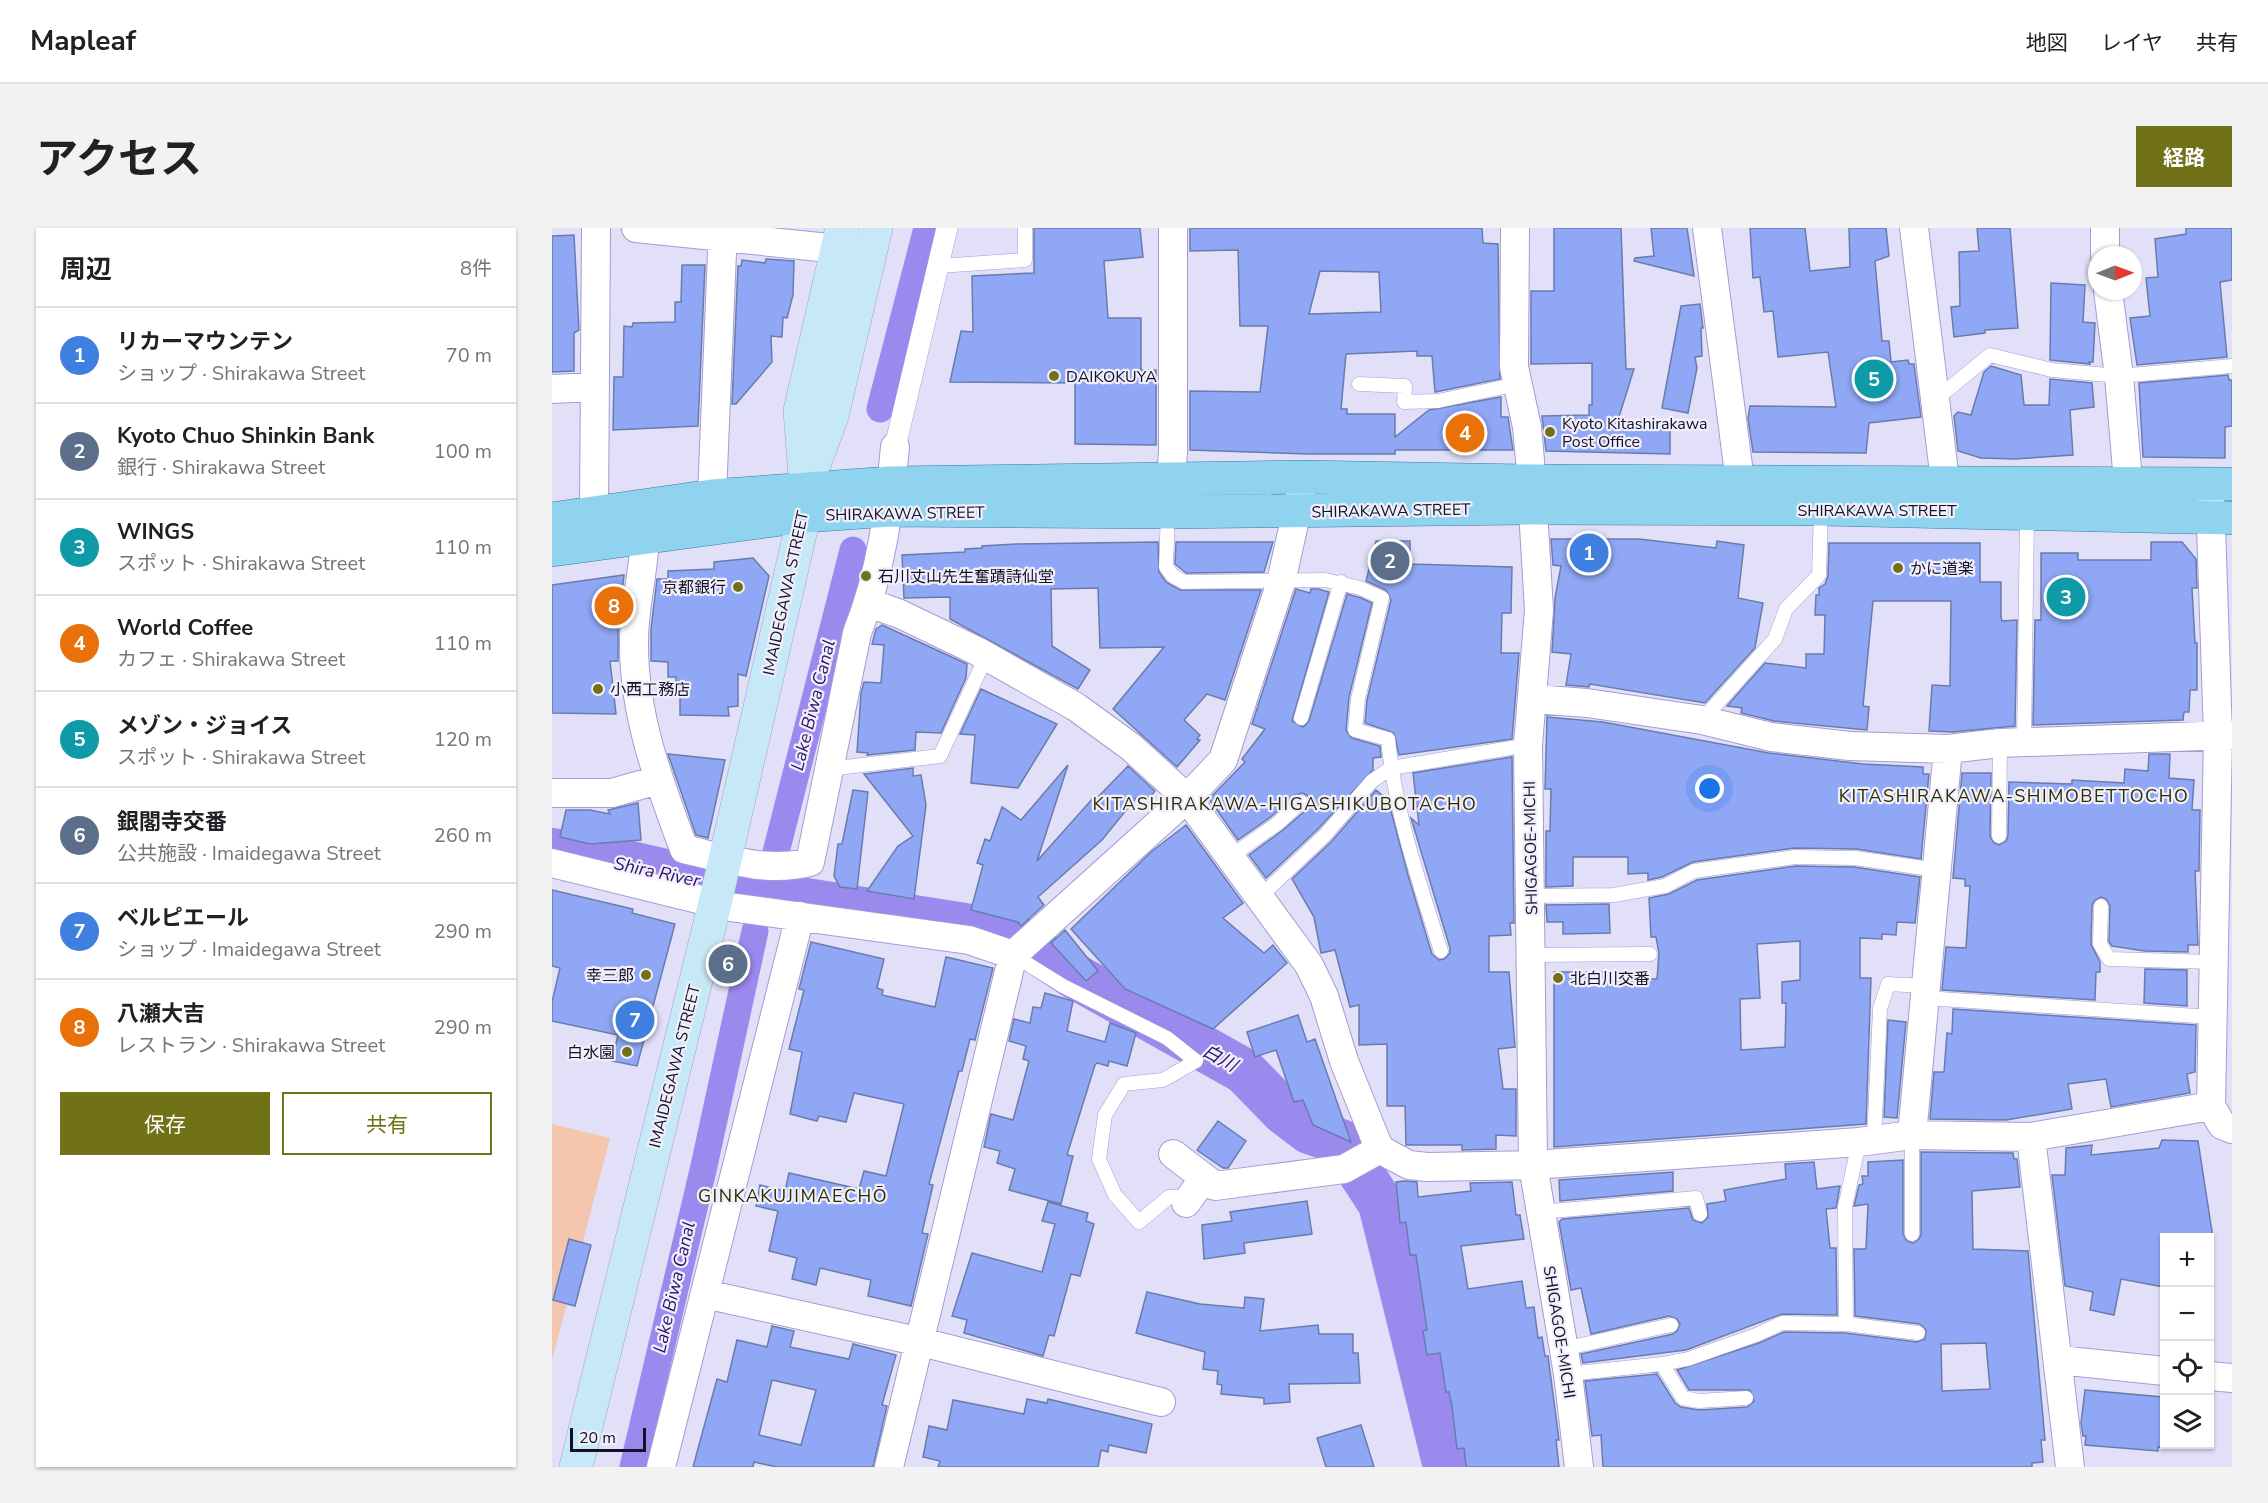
<!DOCTYPE html>
<html lang="ja">
<meta charset="utf-8">
<style>
:root{--surface:#fff;--page:#f2f2f2;--text:#202124;--muted:#757577;--line:#e0e0e0;--accent:#717217}
body{margin:0;font-family:"Nunito Sans","Noto Sans JP",sans-serif;background:var(--page);color:var(--text)}
.controls{position:absolute;right:18px;bottom:18px;display:grid;overflow:hidden;border-radius:0px;box-shadow:0 2px 4px #0004}
.controls button{width:54px;height:54px;display:grid;place-items:center;padding:0;border:0;border-bottom:2px solid var(--line);background:var(--surface);color:var(--text);font:30px sans-serif}
.compass{position:absolute;left:1536px;top:18px;width:54px;height:54px;border-radius:50%;background:var(--surface);box-shadow:0 2px 4px #0004;rotate:89deg}
.scale{position:absolute;left:18px;bottom:15px;width:76px;box-sizing:border-box;padding-left:6px;border:3px solid #141125;border-top:0;font-size:16px;line-height:21px;white-space:nowrap;color:#141125;-webkit-text-stroke:4px #f0effb;paint-order:stroke}
.you{position:absolute;left:1158px;top:561px;width:21px;height:21px;margin:-15px;border:4px solid #fff;border-radius:50%;background:#1a73e8;box-shadow:0 0 0 9px #1a73e833}
.badge{display:grid;place-items:center;width:39px;height:39px;border-radius:50%;background:var(--accent);color:#fff;font-size:20px;font-weight:700}
.pin{position:absolute;translate:-50% -50%;border:3px solid #fff;box-shadow:0 2px 6px #0006}
.list{margin:0;padding:0;list-style:none}
h2{display:flex;justify-content:space-between;align-items:center;height:78px;margin:0;padding:0 24px;font-size:26px}
h2 small{font-size:20px;font-weight:400;color:var(--muted)}
.list li{display:grid;grid-template-columns:39px 1fr auto;gap:18px;align-items:center;box-sizing:border-box;height:96px;padding:0 24px;border-top:2px solid var(--line)}
.list b{display:block;font-size:22px;white-space:nowrap}
.list p{margin:0;font-size:20px;white-space:nowrap;color:var(--muted)}
.list em{font-size:20px;font-style:normal;color:var(--muted)}
.actions{display:flex;gap:12px;padding:18px 24px}
.actions a{flex:1;padding:14px 0;border:2px solid var(--accent);border-radius:0px;text-align:center;font-size:21px;color:var(--accent)}
.actions .main{background:var(--accent);color:#fff}
.icon{flex:none;width:33px;height:33px;fill:none;stroke:currentColor;stroke-width:2;stroke-linecap:round;stroke-linejoin:round}
.map{position:relative;flex:none;width:1680px;height:1239px;overflow:hidden;border-radius:0px}
header{display:flex;align-items:center;gap:36px;box-sizing:border-box;height:84px;padding:0 30px;background:var(--surface);border-bottom:2px solid var(--line)}
header strong{font-size:28px}
nav{display:flex;gap:33px;margin-inline-start:auto;font-size:21px}
.intro{display:flex;align-items:center;justify-content:space-between;box-sizing:border-box;height:144px;padding:0 36px}
h1{margin:0;font-size:42px}
.button{padding:15px 27px;border-radius:0px;background:var(--accent);color:#fff;font-size:21px;font-weight:700}
main{display:flex;gap:36px;padding:0 36px}
aside{flex:1;background:var(--surface);border-radius:0px;box-shadow:0 2px 4px #0004}
.map>svg:first-child{display:block}
.green{fill:#f4c6ae}
.lines{fill:none;stroke-linecap:round;stroke-linejoin:round}
.canal{stroke:#9b8aee;stroke-width:27}
.river{stroke:#9b8aee;stroke-width:46}
.building{fill:#8fa7f4;stroke:#6a7bad;stroke-width:1.5;fill-rule:evenodd}
.service-casing{stroke:#a39cd4;stroke-width:15}
.pedestrian-casing{stroke:#a39cd4;stroke-width:22}
.minor-casing{stroke:#a39cd4;stroke-width:30}
.secondary-casing{stroke:#a39cd4;stroke-width:34}
.primary-casing{stroke:#347ca1;stroke-width:34}
.service{stroke:#fff;stroke-width:14}
.pedestrian{stroke:#fff;stroke-width:21}
.minor{stroke:#fff;stroke-width:28}
.secondary{stroke:#c7e9f7;stroke-width:33}
.primary{stroke:#8fd3ef;stroke-width:33}
.poi-dot{fill:#717217;stroke:#f0effb;stroke-width:2}
.labels{text-anchor:middle;stroke-width:4.5;stroke-linejoin:round;paint-order:stroke}
.poi-label{font-size:16px;fill:#141125;stroke:#f0effb;text-anchor:start}
.street-label{font-size:16px;fill:#141125;stroke:#f0effb}
.water-label{font-size:18px;font-style:italic;fill:#2e1068;stroke:#f0effb}
.neighbourhood-label{font-size:18px;letter-spacing:1.5px;fill:#2c2c02;stroke:#f0effb}
</style>
<header>
<strong>Mapleaf</strong>
<nav><a>地図</a><a>レイヤ</a><a>共有</a></nav>
</header>
<div class="intro"><h1>アクセス</h1><a class="button">経路</a></div>
<main>
<aside>
<h2>周辺<small>8件</small></h2>
<ul class="list">
<li><span class="badge" style="background:#3f7fe0">1</span><div><b>リカーマウンテン</b><p>ショップ · Shirakawa Street</p></div><em>70 m</em></li>
<li><span class="badge" style="background:#5c6f8a">2</span><div><b>Kyoto Chuo Shinkin Bank</b><p>銀行 · Shirakawa Street</p></div><em>100 m</em></li>
<li><span class="badge" style="background:#0f9aa8">3</span><div><b>WINGS</b><p>スポット · Shirakawa Street</p></div><em>110 m</em></li>
<li><span class="badge" style="background:#e8710a">4</span><div><b>World Coffee</b><p>カフェ · Shirakawa Street</p></div><em>110 m</em></li>
<li><span class="badge" style="background:#0f9aa8">5</span><div><b>メゾン・ジョイス</b><p>スポット · Shirakawa Street</p></div><em>120 m</em></li>
<li><span class="badge" style="background:#5c6f8a">6</span><div><b>銀閣寺交番</b><p>公共施設 · Imaidegawa Street</p></div><em>260 m</em></li>
<li><span class="badge" style="background:#3f7fe0">7</span><div><b>ベルピエール</b><p>ショップ · Imaidegawa Street</p></div><em>290 m</em></li>
<li><span class="badge" style="background:#e8710a">8</span><div><b>八瀬大吉</b><p>レストラン · Shirakawa Street</p></div><em>290 m</em></li>
</ul>
<div class="actions"><a class="main">保存</a><a>共有</a></div>
</aside>
<div class="map">
<svg width="1680" height="1239" viewBox="0 0 1680 1239">
<rect width="100%" height="100%" fill="#e2e0f8"/>
<path class="green" d="M0 896 58 910 0 1132Z"/>
<g class="lines">
<path class="canal" d="M328 181 375 0
M222 632 301 322
M81 1239 152 938 203 703"/>
<path class="river" d="M0 623 74 635 210 666 457 705 524 749 692 843 732 884 757 903 789 914 829 976 894 1239"/>
</g>
<path class="building" d="M482 0H588L591 29 552 33 556 90H589V142H604V217L523 216V155L398 154 409 103 421 104 420 48 482 45Z
M638 0H930L931 15 946 16 948 151 883 164 880 128H865V123L794 126 789 181H795V186H843V209L877 182 949 169V189H956L961 222H843V226H756L638 222V163L708 164 716 98H688L686 22 638 23ZM768 43 827 44 829 84 757 86Z
M1002 0H1069L1074 141H1082L1065 195 1118 196V226L994 223 990 188 1037 187V177H1040V135L979 136V63H1002Z
M1099 0H1135L1142 48 1082 33 1083 30 1102 28Z
M1198 0H1253L1258 43 1298 39 1297 0H1334L1337 28 1323 33 1330 113H1337L1339 134 1356 132 1357 136H1362L1369 189 1317 195 1314 225 1201 224 1196 190 1198 178 1284 179 1276 124 1226 129 1221 83 1212 84 1208 49 1201 50Z
M1425 0H1458L1466 100 1433 102V105L1402 109 1399 79 1408 78 1407 24 1427 23Z
M1634 0H1680V52L1668 54 1675 129 1585 137 1578 90 1598 88 1594 50 1606 49 1603 11 1634 6Z
M22 7 27 102 22 105V143L0 144V8Z
M214 31 242 33 241 67 235 90 231 89 230 109 219 108 220 134 184 176H180L186 38H189L190 32 213 35Z
M130 37H153L146 198 61 202 62 149H71L72 98 80 99 81 95 123 94V74H129Z
M1499 55 1533 57 1531 94 1543 95 1541 134H1537L1538 136 1498 132Z
M1148 76 1151 100H1149L1150 128 1143 129 1145 140 1136 185 1110 180 1129 78Z
M1439 138 1469 147 1472 177H1497L1498 151 1540 155 1542 179 1518 182 1521 227 1463 231 1429 230 1406 223 1402 188 1406 184 1419 187 1432 144Z
M1676 147 1677 152H1680V198L1673 199V230L1591 229 1587 155Z
M999 311H1087L1164 320 1165 313 1192 317 1186 370 1211 375 1203 420 1153 475 1038 456 1037 459 1014 457 1019 426 1000 424 1003 370 1009 338 1001 337Z
M824 313H858V336L960 339 959 385H950L949 425H967L960 511 847 527 842 505 813 495 815 472 839 372 834 362 814 353Z
M606 314 607 344 614 354 628 362H709L673 472 655 466 632 492 648 507 645 511 648 512 625 539 561 481 612 419 548 420 546 360 499 361 500 418 538 442 526 461 398 391V369L352 370 350 327 413 324V321L430 320V318L464 316Z
M624 314H721L712 344 634 345 623 336Z
M1599 314H1630L1644 331 1645 360H1640L1643 415H1645V462H1638L1637 484H1632L1631 492 1481 497 1483 392H1489V325H1526V332H1599Z
M1277 315H1428V354H1449V389L1450 393 1465 392 1463 498 1401 504 1377 503 1380 457 1398 458 1399 373H1321L1311 478 1317 479 1315 502 1222 493 1189 485 1190 480 1175 478 1213 435 1254 440V426H1272L1273 387H1263L1264 367H1267V360L1273 356 1276 348Z
M201 330 217 348 194 448 186 446V478L176 479 177 488 128 487V463H124V449H116V434L99 433V401L105 351H116V343L162 341V334Z
M72 347 66 399V433H58L64 486 0 485V357Z
M744 361 758 365 759 361H766L777 364 740 493 751 499 757 493 795 366 809 370 820 375 797 469 794 502 800 510 828 518 829 529 821 530V542L766 601 714 650 697 627 731 602 755 581 758 576 756 568 751 565 743 567 720 588 686 612 657 571 693 534 690 531 713 501 700 496Z
M330 397 415 436 414 450 389 505 364 504 363 522 315 527 316 525 305 524 309 465 312 454 329 455 332 417 320 416 324 401Z
M429 461 505 496 466 560 419 555 423 507 408 506Z
M995 489 1051 494 1217 525 1311 536 1371 539V546H1377L1369 631 1304 621 1242 620 1141 634 1110 649 1096 652V645L1076 646V629H1021V658L994 659V603H998L999 561H993Z
M116 526 173 532 156 610 144 607Z
M1597 526H1618L1617 550 1642 552 1640 582H1648L1647 643H1643L1646 717H1636V724L1593 723 1560 718 1557 714 1558 678 1554 671 1549 669 1542 673 1540 678 1539 716 1548 734V744H1544L1543 772 1390 762 1394 719 1414 720 1418 658H1413V651L1401 650 1410 545H1439L1438 608 1442 615 1447 617 1454 613 1456 608 1457 554 1520 556V552L1572 555 1573 541 1596 543Z
M960 529 962 695H958L959 707 937 708V744H957L963 819 946 821 951 861H964V908L944 907V921L910 922V917H854L853 878H835V816L807 817V777L798 779 783 722 769 725 762 689 740 651 780 613 824 562 836 572 856 647 880 726 887 732 892 731 898 725V720L859 590 867 597 861 545Z
M516 537 485 633 542 569 544 571 576 538 603 563 591 577 584 570 550 612 486 669 492 677 469 698 466 694 419 682 431 637 425 635 433 611 438 613 450 579 469 592Z
M361 540V548L369 547 374 577 362 671 315 663 346 618 361 608 312 546Z
M301 562 316 564 305 661 288 659 282 648 286 616H290Z
M86 575 89 612 38 616 8 609 14 582H38L58 586 56 582Z
M634 597 691 675 671 690 712 725 721 717 735 735 661 801 573 761 519 701 599 624Z
M1244 638 1302 639 1368 649 1363 695 1345 694 1344 707 1330 706V711L1308 710V750H1319L1314 896 1002 919V744H1058V751H1105L1107 725 1104 709H1099L1097 670 1117 666 1145 652ZM1248 713V752L1230 754V775H1234L1233 819 1189 822 1188 771 1208 770 1205 716Z
M0 662 81 681 80 685 123 696 85 838 60 833 66 807 0 793V774L8 740 0 738Z
M1057 676 1058 705 1011 706V694H995L994 677Z
M513 702 546 743 534 753 499 715Z
M259 714 332 731 325 760 331 762 330 767 383 779 394 729 441 740 423 812 418 811 410 843H407L377 956 381 957 370 1005 376 1006 359 1078 316 1068 319 1052 268 1040 264 1057 240 1051 245 1030 217 1023 226 983 204 978 208 957 233 963 237 945 307 961 312 943 334 948 352 876 302 865 294 894 267 888 265 893 238 886 250 824 237 821 252 762 247 761Z
M1593 741 1635 742V778L1592 775Z
M493 765 521 773 515 803 553 814 558 795 584 805 575 838 557 833 556 838 545 835 543 837 515 927 521 928 509 976 457 962 463 941 445 935 448 923 432 919 439 886 461 892 477 833 471 831 474 818 457 813 462 791 478 795 481 779 489 780Z
M1401 781 1644 797 1643 844 1635 846 1638 865 1559 879 1554 851 1516 856 1520 881 1454 892 1378 891 1382 844H1392L1395 805 1400 806Z
M746 787 755 814 763 811 799 914 761 897 751 872 742 874 724 822 703 829 695 804Z
M1336 792 1354 794 1345 890 1332 889Z
M666 893 694 913 676 940H671L645 922Z
M1610 912 1646 913 1661 1010H1612V1059L1569 1051 1562 1087 1538 1082 1541 1064 1513 1058 1500 947H1513L1514 920 1540 917 1539 927 1607 920Z
M1369 924 1461 925 1462 931H1465L1468 959 1420 963 1421 1021 1476 1023 1493 1212H1489L1491 1234 1480 1235V1239H1051L1049 1207 1040 1208 1033 1153 1105 1146 1123 1175 1129 1179 1147 1182 1195 1179 1202 1173 1198 1162H1137L1125 1142 1207 1115 1232 1104 1293 1105 1365 1114 1373 1111 1374 1102 1368 1096 1303 1088 1302 1021H1314L1316 976 1302 978 1307 957 1311 956 1310 948H1316V934L1351 932V1006L1355 1013 1361 1015 1367 1011 1369 1006ZM1434 1115 1438 1161 1390 1163 1389 1116Z
M1262 934 1265 961 1288 958 1284 980 1274 981 1278 1020H1284L1285 1087 1230 1086 1134 1122 1031 1135 1029 1126 1121 1106 1125 1103 1128 1096 1125 1091 1117 1088 1039 1106 1029 1060 1019 1062 1007 994 1010 991 1137 980 1141 992 1150 995 1156 989 1155 976 1174 973 1172 962 1234 951 1233 936Z
M1121 944V963L1008 973 1007 952Z
M853 953 865 954 866 969 919 963 918 955 960 954 964 987H968L972 1011 909 1018 916 1061 970 1053 974 1080 982 1079 986 1110 990 1109 993 1128H996L1007 1212H1004L1007 1239H914L912 1220 905 1221 900 1178 897 1164H894L888 1125 875 1127 871 1103 875 1102 864 1027H858L854 994 848 995 844 954Z
M755 973 760 1006 692 1015 693 1025 652 1031 650 997 680 993 678 984Z
M496 974 536 985 534 993 542 996 528 1048 519 1046 502 1108 497 1107 491 1128 412 1105 415 1092 400 1088 420 1025 490 1044 503 996 490 993Z
M17 1011 39 1017 23 1078 1 1072Z
M595 1064 648 1076 692 1080 693 1069 712 1071 708 1103 766 1097 767 1106H801V1125H806L808 1155 737 1156 738 1174 712 1176V1170L669 1166 670 1157 665 1156 666 1143 651 1141 653 1124 584 1105Z
M220 1098 242 1103 238 1119 297 1131 301 1116 344 1127 330 1177 335 1178 321 1239H225L202 1234 201 1239H141L165 1151 175 1154 185 1112 215 1119ZM220 1152 264 1162 249 1217 207 1207Z
M1533 1162 1611 1169 1612 1220 1606 1219V1223L1533 1217 1534 1208H1531L1529 1195Z
M475 1171 495 1175 496 1171 600 1196 594 1225 557 1217 556 1224 549 1222 546 1239H386L388 1233 371 1229 377 1198 395 1202 401 1172 472 1186Z
M809 1197 822 1239H774L765 1210Z"/>
<g class="lines">
<g class="service-casing">
<path id="service" d="M387 38 473 32V0
M807 156 853 158 852 174 886 173 966 156
M1383 172 1438 127 1500 142 1567 148 1680 138
M616 284 614 339 621 348 632 354 773 352 808 360 830 370 806 471 803 502 836 511C843 584 867 654 889 723
M749 490 789 354
M1150 492 1223 411 1234 381 1267 347 1269 281
M1472 514 1475 286
M276 541 388 528 434 429
M1447 608 1448 515
M678 629 726 595 749 574
M709 668 773 607 820 553 839 540 976 517
M978 668 1062 667 1113 658 1142 643 1243 629 1303 630 1385 642
M1549 678 1548 716 1557 731 1662 734
M461 727 511 758 615 810 644 833 611 852 572 856 553 887 547 931 563 967 587 994 617 969H639
M979 727 1098 726
M1373 770 1660 789
M1360 907V1006
M1322 913 1328 781 1336 756 1374 758
M989 984 1144 970 1148 986
M1294 1096 1293 979 1307 914
M1011 1121 1119 1097
M1110 1136 1131 1170 1147 1173 1194 1170
M1016 1146 1110 1136 1136 1131 1204 1107 1230 1095 1294 1096 1366 1105"/>
</g>
<g class="pedestrian-casing">
<path id="pedestrian" d="M343 219 395 0"/>
</g>
<g class="minor-casing">
<path id="minor" d="M84 0 306 23
M963 0 962 139 975 199 978 232 987 382 976 517 981 937 1016 1146 1027 1239
M1155 0 1191 276
M1362 0 1396 277
M1553 0V27
M1556 63 1567 148 1578 277
M0 161 43 159
M160 268 171 0
M1658 268 1666 507 1659 878 1670 897 1680 901
M617 274 621 224V0
M42 283 44 0
M93 308C92 343 82 378 82 413 81 486 107 554 132 621 175 631 214 645 258 634L305 405C329 345 337 283 343 219
M317 375 348 386 425 423 524 479 579 519 635 570 757 737 772 768 792 833 823 910 828 921 840 928 857 937 875 939 981 937 1307 914 1360 907 1479 909 1518 1239
M981 471 1035 475 1150 492 1219 509 1298 518 1396 521 1448 515 1680 507
M0 565H60L106 552
M0 635 178 679 417 712 461 727 635 570 671 532 729 354 750 260
M1360 907 1396 521
M1479 909 1659 878
M621 926 663 958 792 941 828 921
M634 975 652 950
M153 1066 369 1114 609 1174
M1507 1132 1612 1143
M1658 1148 1680 1150
M109 1239 248 688
M337 1239 461 727"/>
</g>
<g class="secondary-casing">
<path id="secondary" d="M257 250 280 188 324 0
M24 1239 163 675 252 288 254 260 248 183 290 0"/>
</g>
<g class="primary-casing">
<path id="primary" d="M0 291 160 268 339 255 752 249 981 253 1680 256
M0 322 252 288 337 282 616 284 983 280 1269 281 1680 290"/>
</g>
<use href="#service" class="service"/>
<use href="#pedestrian" class="pedestrian"/>
<use href="#minor" class="minor"/>
<use href="#secondary" class="secondary"/>
<use href="#primary" class="primary"/>
</g>
<g class="poi-dot">
<circle cx="502" cy="148" r="6"/>
<circle cx="998" cy="204" r="6"/>
<circle cx="1346" cy="340" r="6"/>
<circle cx="314" cy="348" r="6"/>
<circle cx="186" cy="359" r="6"/>
<circle cx="46" cy="461" r="6"/>
<circle cx="94" cy="747" r="6"/>
<circle cx="1006" cy="750" r="6"/>
<circle cx="75" cy="824" r="6"/>
</g>
<g class="labels">
<g class="poi-label">
<text x="514" y="154">DAIKOKUYA</text>
<text x="1010" y="201">Kyoto Kitashirakawa<tspan x="1010" dy="18">Post Office</tspan></text>
<text x="1358" y="346">かに道楽</text>
<text x="326" y="354">石川丈山先生奮蹟詩仙堂</text>
<text x="174" y="365" text-anchor="end">京都銀行</text>
<text x="58" y="467">小西工務店</text>
<text x="82" y="753" text-anchor="end">幸三郎</text>
<text x="1018" y="756">北白川交番</text>
<text x="63" y="830" text-anchor="end">白水園</text>
</g>
<g class="street-label">
<text transform="translate(839 282) rotate(-1)" y="6">SHIRAKAWA STREET</text>
<text x="1325" y="288">SHIRAKAWA STREET</text>
<text transform="translate(353 285) rotate(-1)" y="6">SHIRAKAWA STREET</text>
<text transform="translate(233 365) rotate(-78)" y="6">IMAIDEGAWA STREET</text>
<text transform="translate(978 620) rotate(-91)" y="6">SHIGAGOE-MICHI</text>
<text transform="translate(122 838) rotate(-76)" y="6">IMAIDEGAWA STREET</text>
<text transform="translate(1008 1104) rotate(81)" y="6">SHIGAGOE-MICHI</text>
</g>
<g class="water-label">
<text transform="translate(261 477) rotate(-76)" y="6">Lake Biwa Canal</text>
<text transform="translate(105 644) rotate(12)" y="6">Shira River</text>
<text transform="translate(668 830) rotate(29)" y="6">白川</text>
<text transform="translate(122 1059) rotate(-77)" y="6">Lake Biwa Canal</text>
</g>
<g class="neighbourhood-label">
<text x="1462" y="574">KITASHIRAKAWA-SHIMOBETTOCHO</text>
<text x="733" y="582">KITASHIRAKAWA-HIGASHIKUBOTACHO</text>
<text x="241" y="974">GINKAKUJIMAECHŌ</text>
</g>
</g>
</svg>
<div class="controls">
<button>+</button>
<button>−</button>
<button><svg class="icon" aria-label="locate" viewBox="0 0 24 24"><circle cx="12" cy="12" r="6"/><path d="M12 2v4M12 18v4M2 12h4M18 12h4"/></svg></button>
<button><svg class="icon" aria-label="layers" viewBox="0 0 24 24"><path d="M12 4l9 5-9 5-9-5zM3 14l9 5 9-5"/></svg></button>
</div>
<svg class="compass" viewBox="-18 -18 36 36"><path d="M0-13l5 13h-10z" fill="#e53935"/><path d="M0 13l5-13h-10z" fill="#757577"/></svg>
<div class="scale">20 m</div>
<div class="you"></div>
<div class="pin badge" style="left:1037px;top:325px;background:#3f7fe0">1</div>
<div class="pin badge" style="left:838px;top:333px;background:#5c6f8a">2</div>
<div class="pin badge" style="left:1514px;top:369px;background:#0f9aa8">3</div>
<div class="pin badge" style="left:913px;top:205px;background:#e8710a">4</div>
<div class="pin badge" style="left:1322px;top:151px;background:#0f9aa8">5</div>
<div class="pin badge" style="left:176px;top:736px;background:#5c6f8a">6</div>
<div class="pin badge" style="left:83px;top:792px;background:#3f7fe0">7</div>
<div class="pin badge" style="left:62px;top:378px;background:#e8710a">8</div>
</div>
</main>
